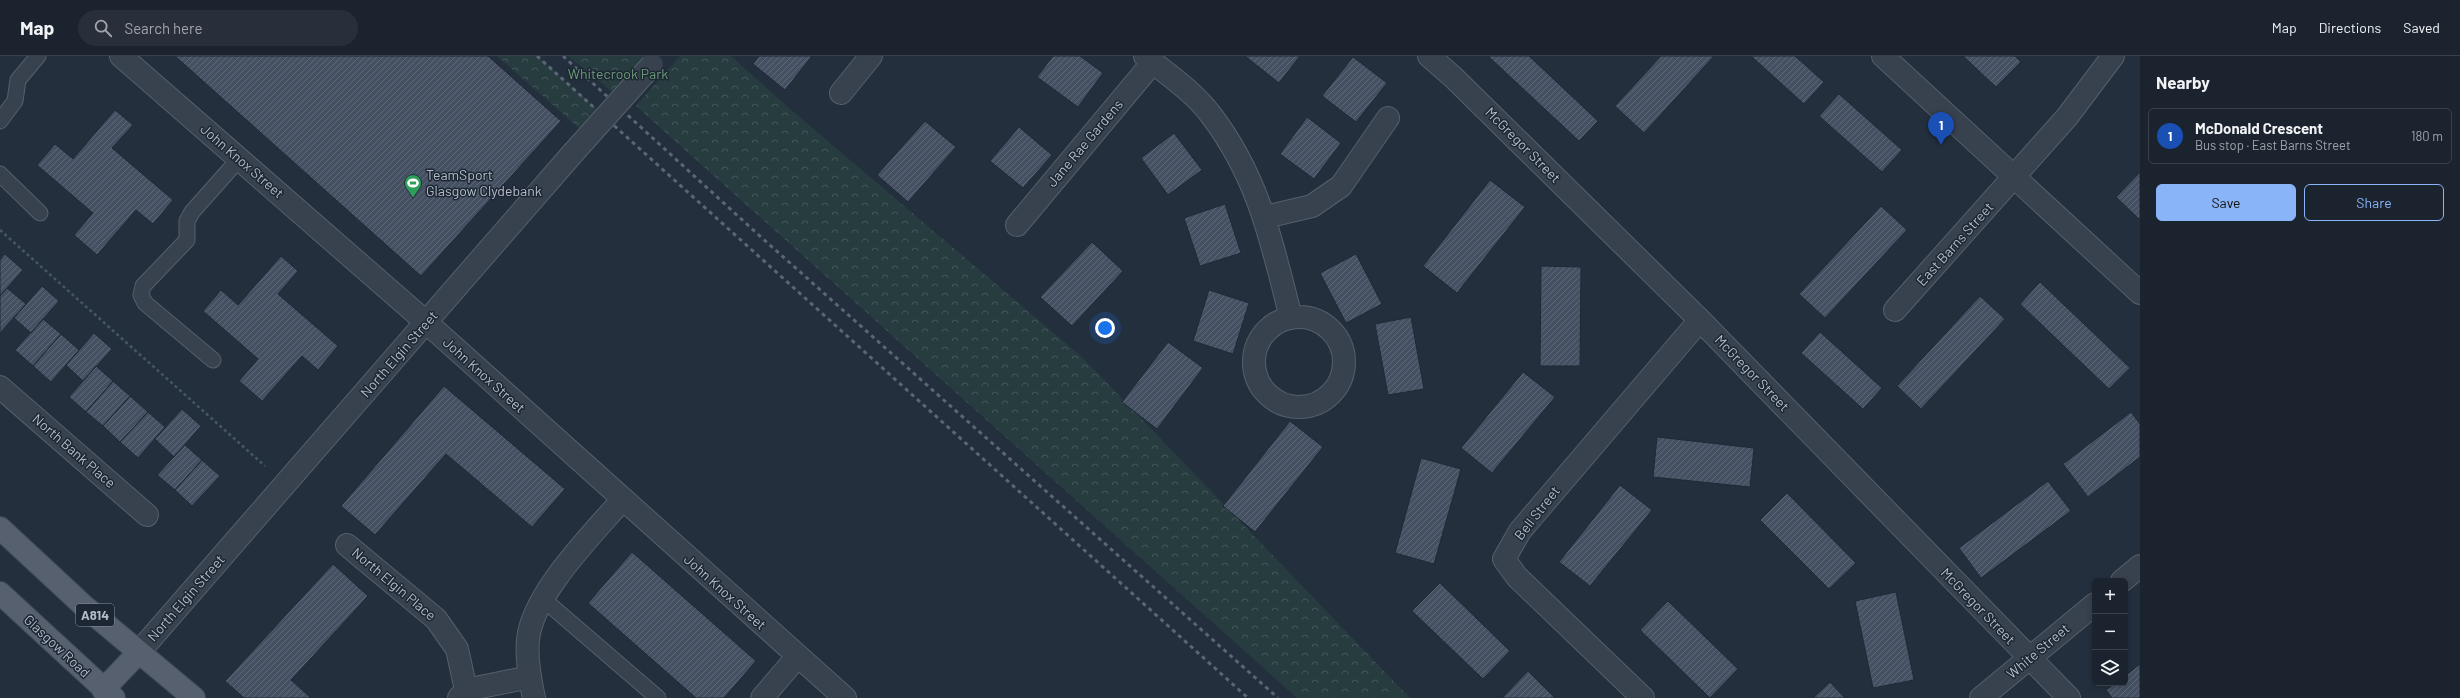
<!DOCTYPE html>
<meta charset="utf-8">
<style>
:root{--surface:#1b232e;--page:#282f3a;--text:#f1f3f6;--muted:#a0a4aa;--line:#39404a;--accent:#8ab4f8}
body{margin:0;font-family:Barlow,sans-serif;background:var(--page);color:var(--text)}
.controls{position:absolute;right:12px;bottom:12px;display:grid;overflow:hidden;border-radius:6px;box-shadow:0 2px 6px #0003}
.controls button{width:36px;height:36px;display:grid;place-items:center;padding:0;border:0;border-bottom:1px solid var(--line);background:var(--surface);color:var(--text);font:20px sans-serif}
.you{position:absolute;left:1105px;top:272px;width:14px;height:14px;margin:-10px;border:3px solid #fff;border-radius:50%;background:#1a73e8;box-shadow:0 0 0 6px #1a73e833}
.badge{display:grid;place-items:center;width:26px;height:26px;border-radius:50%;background:var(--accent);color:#fff;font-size:13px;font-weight:700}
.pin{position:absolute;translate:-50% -33px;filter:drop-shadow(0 1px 2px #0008)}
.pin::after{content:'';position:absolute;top:21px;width:14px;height:12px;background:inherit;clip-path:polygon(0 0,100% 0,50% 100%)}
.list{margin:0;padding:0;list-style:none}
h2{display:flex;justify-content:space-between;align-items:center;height:52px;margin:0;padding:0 16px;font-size:17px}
h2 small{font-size:13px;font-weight:400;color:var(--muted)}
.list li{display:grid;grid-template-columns:26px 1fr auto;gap:12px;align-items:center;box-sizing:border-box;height:56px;margin:0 8px 8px;padding:0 8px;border:1px solid var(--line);border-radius:6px}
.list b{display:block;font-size:15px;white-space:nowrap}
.list p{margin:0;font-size:13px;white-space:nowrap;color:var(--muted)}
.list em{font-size:13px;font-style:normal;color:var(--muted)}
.actions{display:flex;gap:8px;padding:12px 16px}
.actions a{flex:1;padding:9px 0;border:1px solid var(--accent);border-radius:6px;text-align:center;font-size:14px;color:var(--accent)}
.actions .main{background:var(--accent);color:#111}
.icon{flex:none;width:22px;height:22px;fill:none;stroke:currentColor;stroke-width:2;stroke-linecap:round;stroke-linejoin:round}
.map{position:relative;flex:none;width:2140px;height:642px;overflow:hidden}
header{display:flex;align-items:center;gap:24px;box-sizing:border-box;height:56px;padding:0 20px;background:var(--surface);border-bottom:1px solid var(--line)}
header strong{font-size:19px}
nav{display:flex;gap:22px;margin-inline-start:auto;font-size:14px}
.search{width:280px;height:36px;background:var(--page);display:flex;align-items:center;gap:10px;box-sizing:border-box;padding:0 14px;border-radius:22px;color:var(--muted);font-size:15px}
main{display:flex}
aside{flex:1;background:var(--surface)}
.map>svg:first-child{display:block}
.forest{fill:url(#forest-crowns)}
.building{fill:url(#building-hatch);stroke:#1f2835}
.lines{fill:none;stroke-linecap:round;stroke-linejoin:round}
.lane-casing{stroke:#565f6c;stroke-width:17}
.street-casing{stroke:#565f6c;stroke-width:24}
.primary-casing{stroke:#414a57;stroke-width:24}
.path{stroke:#44595c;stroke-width:2.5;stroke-dasharray:3 3;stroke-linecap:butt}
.lane{stroke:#38414e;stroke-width:15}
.street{stroke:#38414e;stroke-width:22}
.primary{stroke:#56606e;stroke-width:22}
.rail{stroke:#5a6575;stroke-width:3;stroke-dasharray:4 4;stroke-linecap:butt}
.street-bridge-casing{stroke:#565f6c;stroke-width:24;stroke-linecap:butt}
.street-bridge{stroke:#38414e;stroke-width:22}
.labels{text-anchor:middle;stroke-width:3;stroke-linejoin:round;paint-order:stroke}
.shield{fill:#1d2633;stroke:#878f9c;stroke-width:1}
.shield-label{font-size:13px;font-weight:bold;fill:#b4bcc9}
.park-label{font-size:14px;fill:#6b9a76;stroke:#1d2633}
.street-label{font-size:14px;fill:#b4bcc9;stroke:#1d2633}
.poi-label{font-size:14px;fill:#b4bcc9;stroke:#1d2633;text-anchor:start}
</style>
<header>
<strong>Map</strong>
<div class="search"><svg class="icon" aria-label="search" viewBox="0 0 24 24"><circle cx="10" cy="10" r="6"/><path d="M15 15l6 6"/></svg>Search here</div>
<nav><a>Map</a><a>Directions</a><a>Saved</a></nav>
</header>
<main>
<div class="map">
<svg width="2140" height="642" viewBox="0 0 2140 642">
<defs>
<pattern id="forest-crowns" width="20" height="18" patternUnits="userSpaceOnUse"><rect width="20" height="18" fill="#263c3f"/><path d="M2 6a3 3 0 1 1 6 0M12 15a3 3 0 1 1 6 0" fill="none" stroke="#435659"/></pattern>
<pattern id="building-hatch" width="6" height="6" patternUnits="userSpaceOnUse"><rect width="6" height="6" fill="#455162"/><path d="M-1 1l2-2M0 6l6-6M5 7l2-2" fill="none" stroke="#5d6877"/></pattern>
</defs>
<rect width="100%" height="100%" fill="#242f3e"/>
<path class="forest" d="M497 0H537L606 61 588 80Z
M568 0H659L621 43Z
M680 0H731L790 53 1083 302 1410 642H1297L636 50Z"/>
<path class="building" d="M175 0H488L561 65 421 220Z
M759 0H812L785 34 753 8Z
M1053 0H1080L1103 17 1078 51 1037 21Z
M1245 0H1300L1279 27Z
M1488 0H1529L1598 65 1579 85Z
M1661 0H1714L1644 77 1615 50Z
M1751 0H1795L1824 26 1804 48Z
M1963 0H2015L2021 6 1996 31Z
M1353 1 1387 27 1356 66 1322 40Z
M1839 38 1902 94 1882 116 1819 60Z
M115 54 133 69 112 92 173 144 153 168 136 154 97 199 74 179 93 157 37 109 55 88 73 103Z
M1307 61 1341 87 1314 123 1280 98Z
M925 65 956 91 908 146 877 119Z
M1019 71 1052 99 1023 132 990 105Z
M1174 77 1202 114 1168 139 1141 102Z
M2140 116V164L2116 141Z
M1490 124 1525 151 1457 237 1423 210Z
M1225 148 1241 197 1200 210 1184 162Z
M1881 150 1907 174 1825 262 1799 238Z
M1092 186 1123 215 1072 270 1040 241Z
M5 198 23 214 0 240V204Z
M1356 198 1382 248 1346 267 1320 217Z
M281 200 298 215 278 238 338 290 318 314 302 300 262 345 239 325 258 303 203 255 221 234 238 249Z
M1541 210 1581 211 1580 310H1540Z
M2040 226 2130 312 2109 333 2020 248Z
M42 230 59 245 31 277 14 262Z
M7 232 26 248 0 277V240Z
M1209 234 1249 247 1233 298 1193 285Z
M1980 240 2005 263 1921 353 1897 330Z
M1411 261 1424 333 1388 339 1375 268Z
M43 263 61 278 33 310 15 294Z
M1820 276 1882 332 1863 353 1801 297Z
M94 277 112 293 83 325 66 309Z
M61 278 79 294 51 326 33 310Z
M1168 286 1203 312 1157 373 1122 346Z
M96 310 113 325 86 356 69 341Z
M1523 316 1555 341 1492 417 1461 392Z
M113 325 130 340 103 370 86 356Z
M444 330 565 433 532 471 446 398 375 479 341 450Z
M130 340 148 356 120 386 103 370Z
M182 353 201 370 174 401 155 383Z
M148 356 165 371 138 402 120 386Z
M2131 356 2140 368V401L2088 441 2063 408Z
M1290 365 1323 391 1255 476 1223 450Z
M1657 381 1754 392 1750 431 1653 421Z
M185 389 202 404 175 434 157 419Z
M1421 402 1461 413 1434 508 1395 497Z
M202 404 220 420 192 450 175 434Z
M2048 425 2071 455 1981 522 1959 492Z
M1620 429 1652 454 1590 530 1559 506Z
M1787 437 1856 507 1829 533 1760 464Z
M632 496 756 605 724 642H696L588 547Z
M333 508 368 540 291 624 311 642H244L225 625Z
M1440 527 1510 595 1483 623 1412 555Z
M1896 536 1914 624 1873 632 1855 545Z
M1668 545 1738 613 1710 642 1640 574Z
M2140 608V642H2112L2106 634 2116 627H2125V620Z
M1528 615 1555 642H1502Z
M1830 626 1845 642H1813Z"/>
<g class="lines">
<g class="lane-casing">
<path id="lane" d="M0 65 15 45 18 24 38 0
M0 118 40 157
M213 304 145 247 141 239 143 230 187 184V165L192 156 239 103
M543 543 658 642"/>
</g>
<g class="street-casing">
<path id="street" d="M121 0 427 267 845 642
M1145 0C1168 19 1193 35 1211 59 1259 122 1272 187 1291 262
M1429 0 1453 21 1700 264 2069 642
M1883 0 2140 237
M841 37 871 0
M1265 161 1312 150 1341 130 1388 62
M1017 169 1153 6
M1895 254 2067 61 2113 0
M1254 306a45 45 0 1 1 90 0a45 45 0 1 1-90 0Z
M0 331 147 459
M347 489 436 563 457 593 466 634
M2122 525 2140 510
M139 596 573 97
M459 642 466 634 530 621
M534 642C530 624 526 603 528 584 532 538 592 479 622 444
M762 642 797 601
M1643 642 1517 521 1504 503 1520 475 1700 264
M1981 642 2095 548"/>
</g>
<g class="primary-casing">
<path id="primary" d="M0 472 85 551 194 642
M0 537 114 642
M103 634 139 596"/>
</g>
<path class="path" d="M0 174 265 410"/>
<use href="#lane" class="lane"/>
<use href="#street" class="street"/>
<use href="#primary" class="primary"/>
<path class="rail" d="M537 0 1248 642
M563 0 762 182 1278 642"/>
<g class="street-bridge-casing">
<path id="street-bridge" d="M573 97 652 9"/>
</g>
<use href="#street-bridge" class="street-bridge"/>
</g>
<defs>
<g id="stadium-pin" transform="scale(0.9)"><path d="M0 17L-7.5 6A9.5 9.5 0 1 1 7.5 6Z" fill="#2e9e5b" stroke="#1d2633"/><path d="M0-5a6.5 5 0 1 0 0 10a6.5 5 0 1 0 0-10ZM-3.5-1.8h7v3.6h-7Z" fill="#fff"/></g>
</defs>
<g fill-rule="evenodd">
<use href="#stadium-pin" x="413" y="127"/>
</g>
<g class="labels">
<rect class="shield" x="76" y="548" width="38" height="22" rx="3"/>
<g class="shield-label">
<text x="95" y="564">A814</text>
</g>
<g class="park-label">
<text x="618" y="23">Whitecrook Park</text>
</g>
<g class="street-label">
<text transform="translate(1085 87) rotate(-50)" y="5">Jane Rae Gardens</text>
<text transform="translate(1523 89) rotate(45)" y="5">McGregor Street</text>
<text transform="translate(242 105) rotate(41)" y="5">John Knox Street</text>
<text transform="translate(1955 188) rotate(-48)" y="5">East Barns Street</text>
<text transform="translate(399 298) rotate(-49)" y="5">North Elgin Street</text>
<text transform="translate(1752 317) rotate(46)" y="5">McGregor Street</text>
<text transform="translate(484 319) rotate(42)" y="5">John Knox Street</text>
<text transform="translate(74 395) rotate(41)" y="5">North Bank Place</text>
<text transform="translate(1537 457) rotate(-52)" y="5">Bell Street</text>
<text transform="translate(394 528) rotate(40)" y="5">North Elgin Place</text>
<text transform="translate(725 536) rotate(42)" y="5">John Knox Street</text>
<text transform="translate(186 542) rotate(-49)" y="5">North Elgin Street</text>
<text transform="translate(1978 550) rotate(46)" y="5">McGregor Street</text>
<text transform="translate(57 590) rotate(43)" y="5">Glasgow Road</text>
<text transform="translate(2038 595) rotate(-40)" y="5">White Street</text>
</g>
<g class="poi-label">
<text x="426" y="124">TeamSport<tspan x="426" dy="16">Glasgow Clydebank</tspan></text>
</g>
</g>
</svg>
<div class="controls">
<button>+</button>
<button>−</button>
<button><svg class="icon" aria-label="layers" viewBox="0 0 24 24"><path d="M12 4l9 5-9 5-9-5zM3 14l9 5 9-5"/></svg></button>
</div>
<div class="you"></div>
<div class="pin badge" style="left:1941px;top:89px;background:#1a4fb4">1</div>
</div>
<aside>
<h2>Nearby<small></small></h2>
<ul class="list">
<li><span class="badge" style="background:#1a4fb4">1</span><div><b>McDonald Crescent</b><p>Bus stop · East Barns Street</p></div><em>180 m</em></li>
</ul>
<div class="actions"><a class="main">Save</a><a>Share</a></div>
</aside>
</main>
